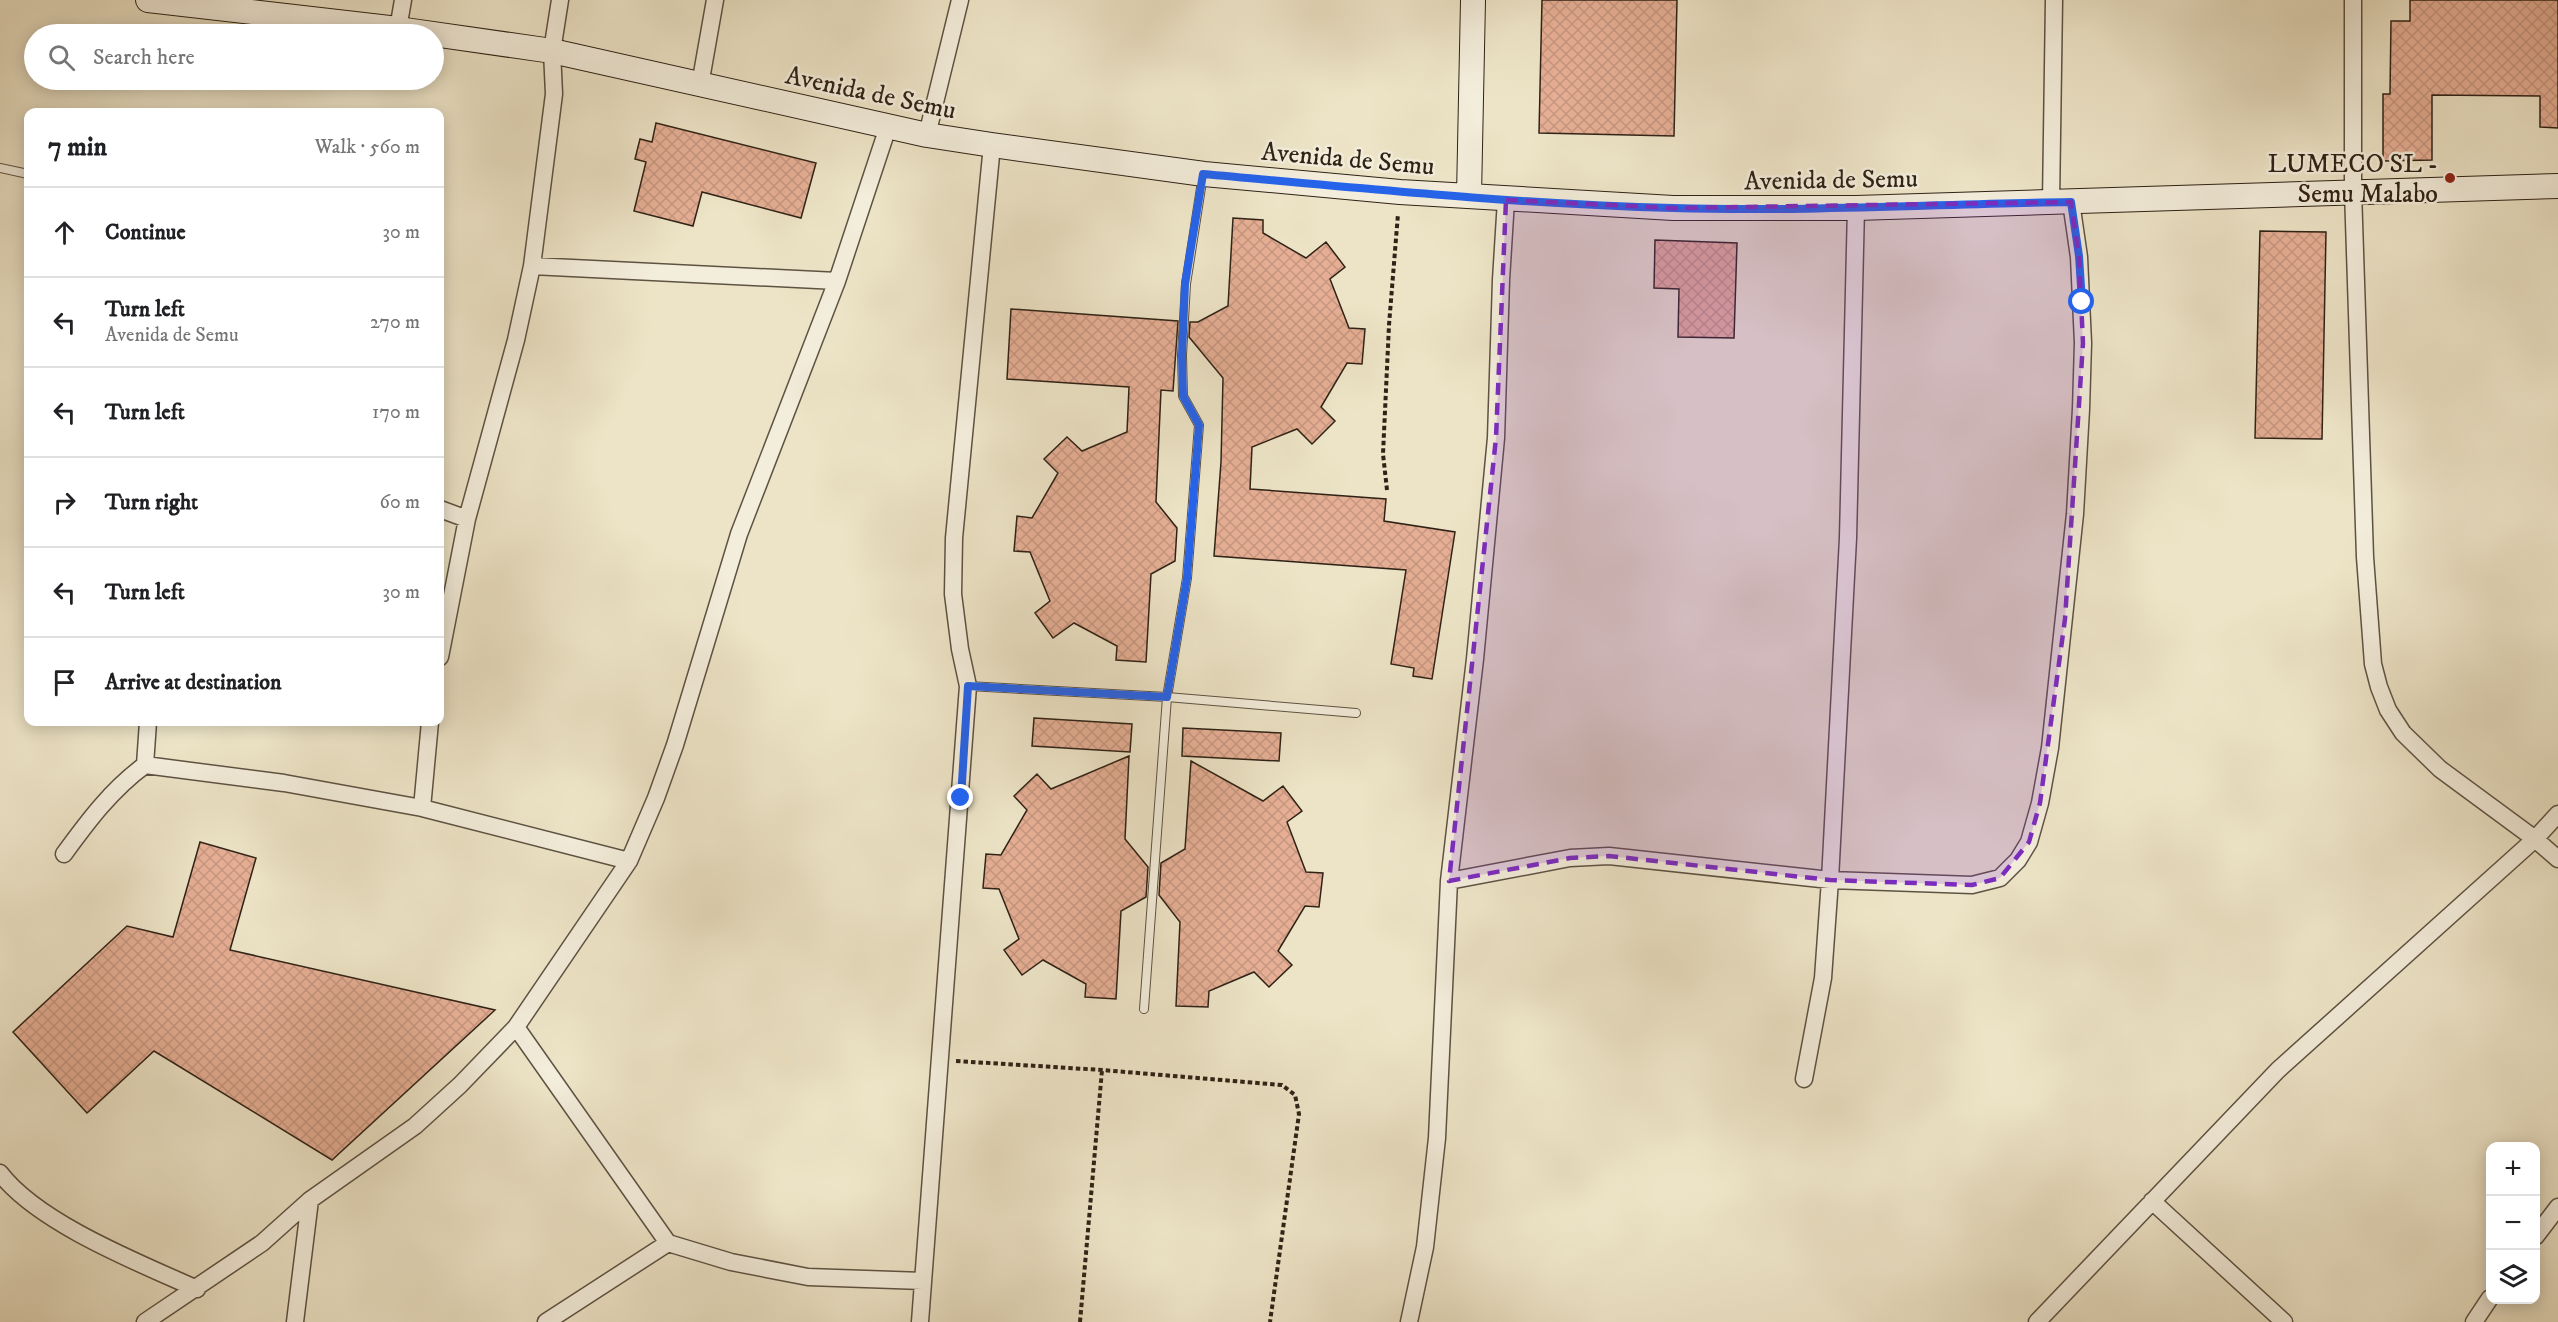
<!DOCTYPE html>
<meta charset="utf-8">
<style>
:root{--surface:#fff;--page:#f6f6f6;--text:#202124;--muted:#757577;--line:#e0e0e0}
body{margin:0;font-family:"IM FELL DW Pica",serif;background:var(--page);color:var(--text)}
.controls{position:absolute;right:18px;bottom:18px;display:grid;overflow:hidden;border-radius:12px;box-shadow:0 3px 15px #0003}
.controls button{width:54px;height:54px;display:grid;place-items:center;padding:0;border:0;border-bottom:2px solid var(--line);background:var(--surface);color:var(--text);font:30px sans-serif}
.stop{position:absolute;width:18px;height:18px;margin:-14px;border:4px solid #2563eb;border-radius:50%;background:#fff}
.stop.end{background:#2563eb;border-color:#fff;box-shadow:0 2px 6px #0008}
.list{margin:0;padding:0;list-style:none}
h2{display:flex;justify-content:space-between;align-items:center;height:78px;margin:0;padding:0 24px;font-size:26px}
h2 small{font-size:20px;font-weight:400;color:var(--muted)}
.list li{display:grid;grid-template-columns:39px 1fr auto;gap:18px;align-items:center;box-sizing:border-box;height:90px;padding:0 24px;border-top:2px solid var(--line)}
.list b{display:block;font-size:22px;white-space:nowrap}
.list p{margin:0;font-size:20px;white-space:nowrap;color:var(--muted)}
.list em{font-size:20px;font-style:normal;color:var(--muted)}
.icon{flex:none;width:33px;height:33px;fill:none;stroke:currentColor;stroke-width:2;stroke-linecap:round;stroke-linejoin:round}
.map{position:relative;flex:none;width:2558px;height:1322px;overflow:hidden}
.search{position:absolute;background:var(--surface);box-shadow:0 3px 15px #0003;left:24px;top:24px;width:420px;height:66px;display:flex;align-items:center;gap:15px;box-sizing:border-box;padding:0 21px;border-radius:33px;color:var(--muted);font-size:22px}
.panel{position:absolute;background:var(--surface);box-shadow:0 3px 15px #0003;left:24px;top:108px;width:420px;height:618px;border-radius:12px}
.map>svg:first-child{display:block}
.building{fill:url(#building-cross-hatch);stroke:#2f2216;stroke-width:1.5}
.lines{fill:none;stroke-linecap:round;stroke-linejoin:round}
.lane-casing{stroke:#5e5242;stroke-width:10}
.street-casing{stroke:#5e5242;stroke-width:19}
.secondary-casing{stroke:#2f2216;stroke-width:26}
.path{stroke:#2f2216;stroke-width:4;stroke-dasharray:4.5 3;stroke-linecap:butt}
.lane{stroke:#f3eddb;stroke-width:8}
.street{stroke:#f3eddb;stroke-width:16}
.secondary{stroke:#f3eddb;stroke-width:24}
.route{stroke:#2563eb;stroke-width:8}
.marked{fill:#7b2cbf;fill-opacity:0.2;stroke:#7b2cbf;stroke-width:4.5;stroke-dasharray:12 8;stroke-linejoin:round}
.poi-dot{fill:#8f2418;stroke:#f3eddb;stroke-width:2}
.labels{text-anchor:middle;stroke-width:5;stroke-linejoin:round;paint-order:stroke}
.street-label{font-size:26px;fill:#2f2216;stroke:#f3eddb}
.poi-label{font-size:26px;fill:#2f2216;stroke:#f3eddb;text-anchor:end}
</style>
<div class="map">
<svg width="2558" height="1322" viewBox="0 0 2558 1322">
<defs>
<pattern id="building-cross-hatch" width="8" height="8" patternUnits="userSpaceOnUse" patternTransform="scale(1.5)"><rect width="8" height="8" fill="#e6af95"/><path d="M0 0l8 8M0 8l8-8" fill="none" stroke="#c69680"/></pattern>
</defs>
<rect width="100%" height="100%" fill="#ede4c7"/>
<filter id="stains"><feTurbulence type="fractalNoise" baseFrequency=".00333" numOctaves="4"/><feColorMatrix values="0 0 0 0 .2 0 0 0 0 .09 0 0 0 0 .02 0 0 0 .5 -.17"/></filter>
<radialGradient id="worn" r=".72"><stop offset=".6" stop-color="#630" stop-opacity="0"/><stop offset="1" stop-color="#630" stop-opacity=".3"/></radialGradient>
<path class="building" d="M1542 0H1677L1674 136 1539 133Z
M2410 0H2558V128L2540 127V96L2432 95V160L2383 161V94H2390L2391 21H2410Z
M656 123 816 163 801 218 702 192 693 226 634 211 646 162 635 159 640 139 652 142Z
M1233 218 1263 220V233L1306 258 1326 242 1345 267 1330 279 1349 328 1365 329 1362 364 1347 363 1321 407 1335 421 1312 444 1297 429 1252 447 1250 489 1386 499 1384 521 1455 532 1432 679 1413 676 1414 668 1391 664 1406 570 1214 556 1221 462 1223 378 1189 337 1190 322H1198L1228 306Z
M2260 231 2326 232 2322 439 2255 438Z
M1655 240 1737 243 1734 338 1678 337 1679 289 1654 288Z
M1011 309 1178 321 1173 391 1161 390 1156 502 1177 528 1175 561 1151 574 1146 662 1116 660 1117 646 1074 623 1053 638 1035 613 1050 601 1030 552 1014 551 1017 516 1032 518 1058 473 1044 459 1067 437 1082 451 1127 432 1129 387 1007 379Z
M1034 718 1132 724 1130 752 1032 746Z
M1183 728 1281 733 1279 761 1182 756Z
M1129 756 1125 839 1148 867 1146 897 1121 911 1116 999 1085 997 1086 984 1043 960 1022 975 1004 950 1019 939 999 889 983 888 986 854 1001 855 1027 810 1014 796 1037 774 1051 789Z
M1191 761 1263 801 1283 786 1302 811 1287 822 1306 872 1323 873 1319 907 1305 906 1278 951 1292 965 1269 987 1254 972 1209 991 1208 1007 1176 1006 1180 922 1159 895 1161 863 1185 849Z
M200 842 256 858 230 950 495 1010 332 1160 154 1051 87 1113 13 1032 127 926 173 937Z"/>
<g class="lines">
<g class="lane-casing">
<path id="lane" d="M0 168 28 174
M968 686 1167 697 1356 713
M1144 1009 1167 697 1187 578 1199 425 1183 396 1182 355 1186 284 1203 175"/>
</g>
<g class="street-casing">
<path id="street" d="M2353 0V191L2365 557 2373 664 2379 687 2388 710 2403 733 2440 769 2535 839 2558 859
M398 29 403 0
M700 85 715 0
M927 135 960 0
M2051 202 2054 0
M532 266 837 281
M440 509 467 519
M440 657 467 519 516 340 532 266 554 94 552 51 560 0
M145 765 148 722
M422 808 430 722
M64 854C88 821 112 789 145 765L284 783 422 808 629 861
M1449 881 1570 858 1609 856 1830 880 1972 885 2000 878 2018 860 2029 842 2040 803 2050 748 2075 514 2081 409 2083 343 2079 257 2071 202
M516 1027 668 1243 731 1262 808 1277 923 1281
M1804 1079 1823 978 1830 880 1848 538 1856 208
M0 1173C38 1223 139 1263 197 1289
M2152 1201 2284 1322
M2536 1236 2558 1207
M145 1322 262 1243 310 1200
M295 1322 310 1200 415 1126 460 1085 516 1027 629 861 656 798 675 745 739 534 837 281 888 127
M546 1322 668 1243
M920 1322 968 686 960 649 953 594 954 538 992 145
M1409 1322 1425 1247 1437 1138 1449 881 1475 659 1496 438 1501 280 1506 200
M2037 1322 2278 1070 2535 839 2558 814
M2474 1322 2490 1298"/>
</g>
<g class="secondary-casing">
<path id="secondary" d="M148 0 398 29 552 51 927 135 992 145 1204 174 1400 192 1673 208H1856L2558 186
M1469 196 1473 0"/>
</g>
<path class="path" d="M1387 490 1383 454 1389 325 1398 214
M956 1061 1102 1070 1282 1085 1295 1095 1299 1114 1270 1322
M1080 1322 1102 1070"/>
<use href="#lane" class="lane"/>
<use href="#street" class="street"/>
<use href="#secondary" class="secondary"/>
</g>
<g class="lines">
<path class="route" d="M961 798 968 686 1167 697 1187 578 1199 425 1183 396 1182 355 1185 284 1203 174C1360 188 1516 204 1673 208 1806 212 1938 204 2071 202L2079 256 2082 302"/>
</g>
<path class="marked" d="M1506 200 1673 208 2071 202 2079 257 2083 343 2065 619 2040 803 2029 842 2000 878 1972 885 1830 880 1609 856 1570 858 1449 881 1496 438Z"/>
<circle class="poi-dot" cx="2450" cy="178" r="6"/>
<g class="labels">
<g class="street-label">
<text transform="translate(871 92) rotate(12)" y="9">Avenida de Semu</text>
<text transform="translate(1348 158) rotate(5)" y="9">Avenida de Semu</text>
<text transform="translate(1831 179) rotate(-1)" y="9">Avenida de Semu</text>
</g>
<g class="poi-label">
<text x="2438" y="172">LUMECO SL -<tspan x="2438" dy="30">Semu Malabo</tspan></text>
</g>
</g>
<rect width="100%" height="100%" filter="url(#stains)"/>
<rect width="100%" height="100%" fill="url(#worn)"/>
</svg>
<div class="controls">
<button>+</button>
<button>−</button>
<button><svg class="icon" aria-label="layers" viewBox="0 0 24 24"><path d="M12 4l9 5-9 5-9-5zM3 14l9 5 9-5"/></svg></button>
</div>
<div class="stop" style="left:2082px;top:302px"></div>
<div class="stop end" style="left:961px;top:798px"></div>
<div class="search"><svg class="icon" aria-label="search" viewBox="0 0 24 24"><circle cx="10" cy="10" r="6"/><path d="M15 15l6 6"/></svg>Search here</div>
<section class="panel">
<h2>7 min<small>Walk · 560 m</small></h2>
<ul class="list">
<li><svg class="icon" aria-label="ahead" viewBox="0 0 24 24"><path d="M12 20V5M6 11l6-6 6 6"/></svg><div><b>Continue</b></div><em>30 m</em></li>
<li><svg class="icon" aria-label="left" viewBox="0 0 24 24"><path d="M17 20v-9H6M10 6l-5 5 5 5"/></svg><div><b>Turn left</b><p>Avenida de Semu</p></div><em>270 m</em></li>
<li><svg class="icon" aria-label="left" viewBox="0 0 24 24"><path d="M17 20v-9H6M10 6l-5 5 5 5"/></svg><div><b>Turn left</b></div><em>170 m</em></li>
<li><svg class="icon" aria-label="right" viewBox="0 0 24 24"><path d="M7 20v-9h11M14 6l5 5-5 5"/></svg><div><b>Turn right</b></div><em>60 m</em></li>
<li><svg class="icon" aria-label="left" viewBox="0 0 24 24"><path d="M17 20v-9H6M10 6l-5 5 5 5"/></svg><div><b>Turn left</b></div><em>30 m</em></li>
<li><svg class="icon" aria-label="arrive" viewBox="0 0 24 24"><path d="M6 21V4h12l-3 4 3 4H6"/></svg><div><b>Arrive at destination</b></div></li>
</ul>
</section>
</div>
